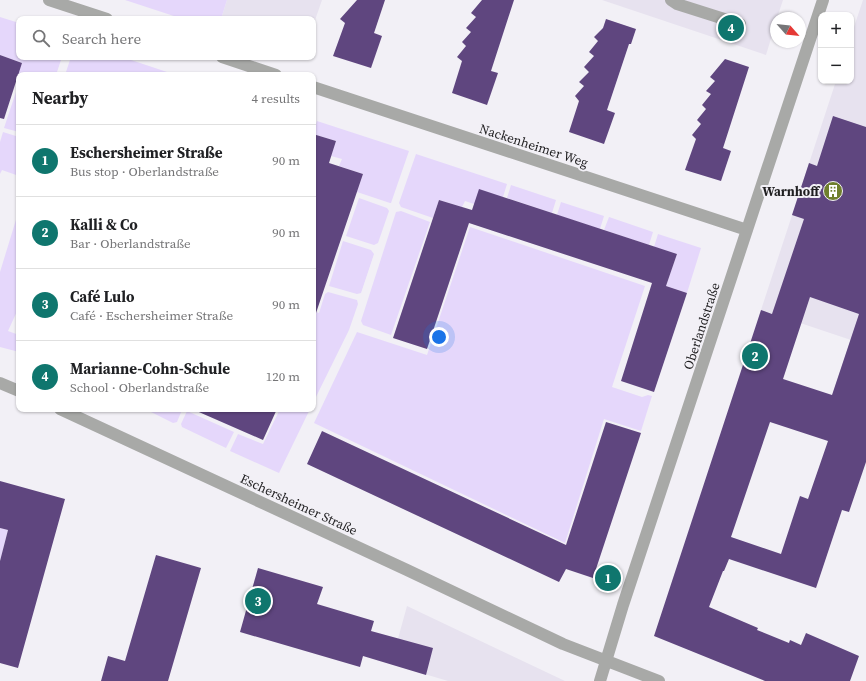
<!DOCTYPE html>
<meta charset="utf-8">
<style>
:root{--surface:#fff;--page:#f2f2f2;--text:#202124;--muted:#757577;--line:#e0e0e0;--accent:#0f766e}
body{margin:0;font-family:"Source Serif 4",serif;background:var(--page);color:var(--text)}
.controls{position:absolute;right:12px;top:12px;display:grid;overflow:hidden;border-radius:8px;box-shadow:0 1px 3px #0004}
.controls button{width:36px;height:36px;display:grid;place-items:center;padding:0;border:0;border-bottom:1px solid var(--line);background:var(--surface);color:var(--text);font:20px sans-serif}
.compass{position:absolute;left:770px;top:12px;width:36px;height:36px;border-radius:50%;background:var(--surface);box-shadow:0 1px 3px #0004;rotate:117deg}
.you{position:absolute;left:439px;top:337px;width:14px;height:14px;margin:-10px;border:3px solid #fff;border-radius:50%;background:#1a73e8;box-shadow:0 0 0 6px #1a73e833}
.badge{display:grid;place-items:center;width:26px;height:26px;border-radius:50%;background:var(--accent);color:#fff;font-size:13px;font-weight:700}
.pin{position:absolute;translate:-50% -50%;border:2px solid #fff;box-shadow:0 1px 4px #0006}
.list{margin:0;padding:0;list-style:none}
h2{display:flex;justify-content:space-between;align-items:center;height:52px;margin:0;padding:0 16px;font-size:17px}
h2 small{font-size:13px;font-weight:400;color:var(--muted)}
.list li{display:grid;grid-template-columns:26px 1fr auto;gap:12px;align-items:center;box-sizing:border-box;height:72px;padding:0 16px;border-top:1px solid var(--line)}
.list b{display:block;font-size:15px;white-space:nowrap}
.list p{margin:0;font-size:13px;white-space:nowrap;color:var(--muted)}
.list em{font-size:13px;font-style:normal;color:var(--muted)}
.icon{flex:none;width:22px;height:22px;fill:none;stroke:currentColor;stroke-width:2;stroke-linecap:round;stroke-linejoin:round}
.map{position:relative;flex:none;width:866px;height:681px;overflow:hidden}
.search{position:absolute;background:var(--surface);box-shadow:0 1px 3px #0004;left:16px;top:16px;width:300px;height:44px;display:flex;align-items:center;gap:10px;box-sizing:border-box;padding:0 14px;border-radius:8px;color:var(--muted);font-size:15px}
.panel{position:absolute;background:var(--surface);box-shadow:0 1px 3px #0004;left:16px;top:72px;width:300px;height:340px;border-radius:8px}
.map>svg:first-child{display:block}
.built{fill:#e7e2ef}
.green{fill:#e5d7fb}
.building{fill:#5f467f;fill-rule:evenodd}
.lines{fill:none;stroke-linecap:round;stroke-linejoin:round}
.minor{stroke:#a8a9a7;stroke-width:12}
.labels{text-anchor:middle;stroke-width:4;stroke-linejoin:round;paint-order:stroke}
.street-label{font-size:13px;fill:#1f1e20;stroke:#f2f0f6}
.poi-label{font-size:13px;font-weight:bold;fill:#1f1e20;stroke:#f2f0f6;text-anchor:end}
</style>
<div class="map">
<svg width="866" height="681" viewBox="0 0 866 681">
<rect width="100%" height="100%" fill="#f2f0f6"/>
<path class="built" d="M227 0H322L313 26V19H221Z
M602 0H783L777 18H776V22L766 55Z
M863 0H866V345L761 310 836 81H851V36Z
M407 606 565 681H448L391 664Z"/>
<path class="green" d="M125 0H227L221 19H183Z
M0 17 19 23V57H62L56 75H19V81L16 80 22 63 0 55Z
M71 57H122L167 72 166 75H65Z
M18 86H19V132L4 128Z
M317 121 409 151 391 203H390L357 192 363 174 339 166 342 159 331 156 336 141 313 134Z
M3 132 19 137V176L2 170 0 174V142Z
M416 154 507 184 503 197 474 204 465 201 462 207 439 200 433 218 401 207 399 203Z
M511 185 556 200 552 213 507 198Z
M359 198 387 208 389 211 378 243 374 245 346 236Z
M561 202 604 216 600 229 557 215Z
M19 210V307L8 331 19 335V352L0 347V272Z
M401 211 430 222 391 335 363 325 361 321 396 212Z
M609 217 653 232 649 245 604 230Z
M470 227 645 286 612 387 642 397 648 395 652 396 641 431 604 419 565 543 314 423 357 332 427 355Z
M658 234 701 248 687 293 666 286 677 254 654 247Z
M343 241 371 250 374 254 361 293 357 294 329 286Z
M328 292 357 300 358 304 349 330 313 403V311L319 313 325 294Z
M145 409H180L182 410 177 422 173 423Z
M280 409H310L279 473 230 451 238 434 263 444Z
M187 411 234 432 226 448 182 427 181 424Z
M0 528 8 530 0 561Z"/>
<path class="building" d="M357 0H385L374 33 382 36 371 68 333 56 345 23 340 19Z
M482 0H514L491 71 498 73 487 105 452 93 462 61 457 57 466 46 462 42 471 32 466 28 476 17 471 13Z
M606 19 636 29 631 44H629L607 110 615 113 604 144 569 132 579 101 575 96 584 86 579 82 589 72 584 67 594 56 589 52 598 41 594 37 603 28Z
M0 55 22 63 4 119 0 118Z
M725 59 749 67 723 148 731 151 721 181 685 170 696 139 692 135 701 124 697 120 706 109 702 105 711 94 706 91 715 81 710 77Z
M833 116 866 127V462L849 512 842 510 816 588 729 559 724 571H723L709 607 758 628 757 630 789 643 790 640 801 645 806 633 859 656 850 681H765L654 636 761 310 772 314 804 219 792 215 809 163 817 166ZM810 297 859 314 832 395 783 379ZM770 422 828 441 808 499 800 496 781 554 731 537Z
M313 134 336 141 329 163 363 174 316 313 313 312V209L316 202 313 201Z
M479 189 677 254 666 286 687 293 654 392 621 381 652 283 469 223 427 349 393 338 439 200 472 210Z
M192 409H277L263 440Z
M606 422 641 433 593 578 566 569 559 582 307 464 322 431 566 545Z
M0 481 65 499 18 668 0 663V561L8 530 0 528Z
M156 555 201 568 168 681H101L108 656 125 661Z
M258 568 323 587 317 604 374 621 371 631 433 648 426 675 363 656 360 667 240 632Z"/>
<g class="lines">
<path class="minor" d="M49 0 107 19
M671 0 677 4 740 24
M222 57 276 75
M313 87 747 230
M0 383 19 391
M60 409 407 570 563 644 659 681
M600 681 623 605 823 0"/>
</g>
<defs>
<g id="building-disc" transform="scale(1)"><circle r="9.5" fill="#6f7f2d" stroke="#f2f0f6"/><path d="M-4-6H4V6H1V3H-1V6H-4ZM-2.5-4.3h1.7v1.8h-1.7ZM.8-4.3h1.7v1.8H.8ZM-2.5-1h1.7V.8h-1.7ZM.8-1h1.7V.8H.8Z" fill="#fff"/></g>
</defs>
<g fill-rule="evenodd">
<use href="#building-disc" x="833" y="191"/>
</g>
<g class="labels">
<g class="street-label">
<text transform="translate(534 145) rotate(18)" y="5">Nackenheimer Weg</text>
<text transform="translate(701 326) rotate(-72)" y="5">Oberlandstraße</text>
<text transform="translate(299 504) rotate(25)" y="5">Eschersheimer Straße</text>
</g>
<g class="poi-label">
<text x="819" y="196">Warnhoff</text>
</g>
</g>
</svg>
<div class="controls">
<button>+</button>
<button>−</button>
</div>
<svg class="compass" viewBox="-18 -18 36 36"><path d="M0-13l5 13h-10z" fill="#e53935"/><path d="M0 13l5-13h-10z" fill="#757577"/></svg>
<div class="you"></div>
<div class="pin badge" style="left:608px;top:578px">1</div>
<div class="pin badge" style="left:755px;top:356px">2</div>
<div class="pin badge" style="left:258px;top:601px">3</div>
<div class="pin badge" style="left:731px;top:28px">4</div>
<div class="search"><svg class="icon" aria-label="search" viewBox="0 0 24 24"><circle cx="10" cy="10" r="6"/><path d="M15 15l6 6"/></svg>Search here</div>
<section class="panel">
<h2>Nearby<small>4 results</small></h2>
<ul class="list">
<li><span class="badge">1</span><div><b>Eschersheimer Straße</b><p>Bus stop · Oberlandstraße</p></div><em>90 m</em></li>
<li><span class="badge">2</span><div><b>Kalli &amp; Co</b><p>Bar · Oberlandstraße</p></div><em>90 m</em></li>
<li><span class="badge">3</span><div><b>Café Lulo</b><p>Café · Eschersheimer Straße</p></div><em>90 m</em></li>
<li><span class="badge">4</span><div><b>Marianne-Cohn-Schule</b><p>School · Oberlandstraße</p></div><em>120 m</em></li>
</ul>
</section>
</div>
